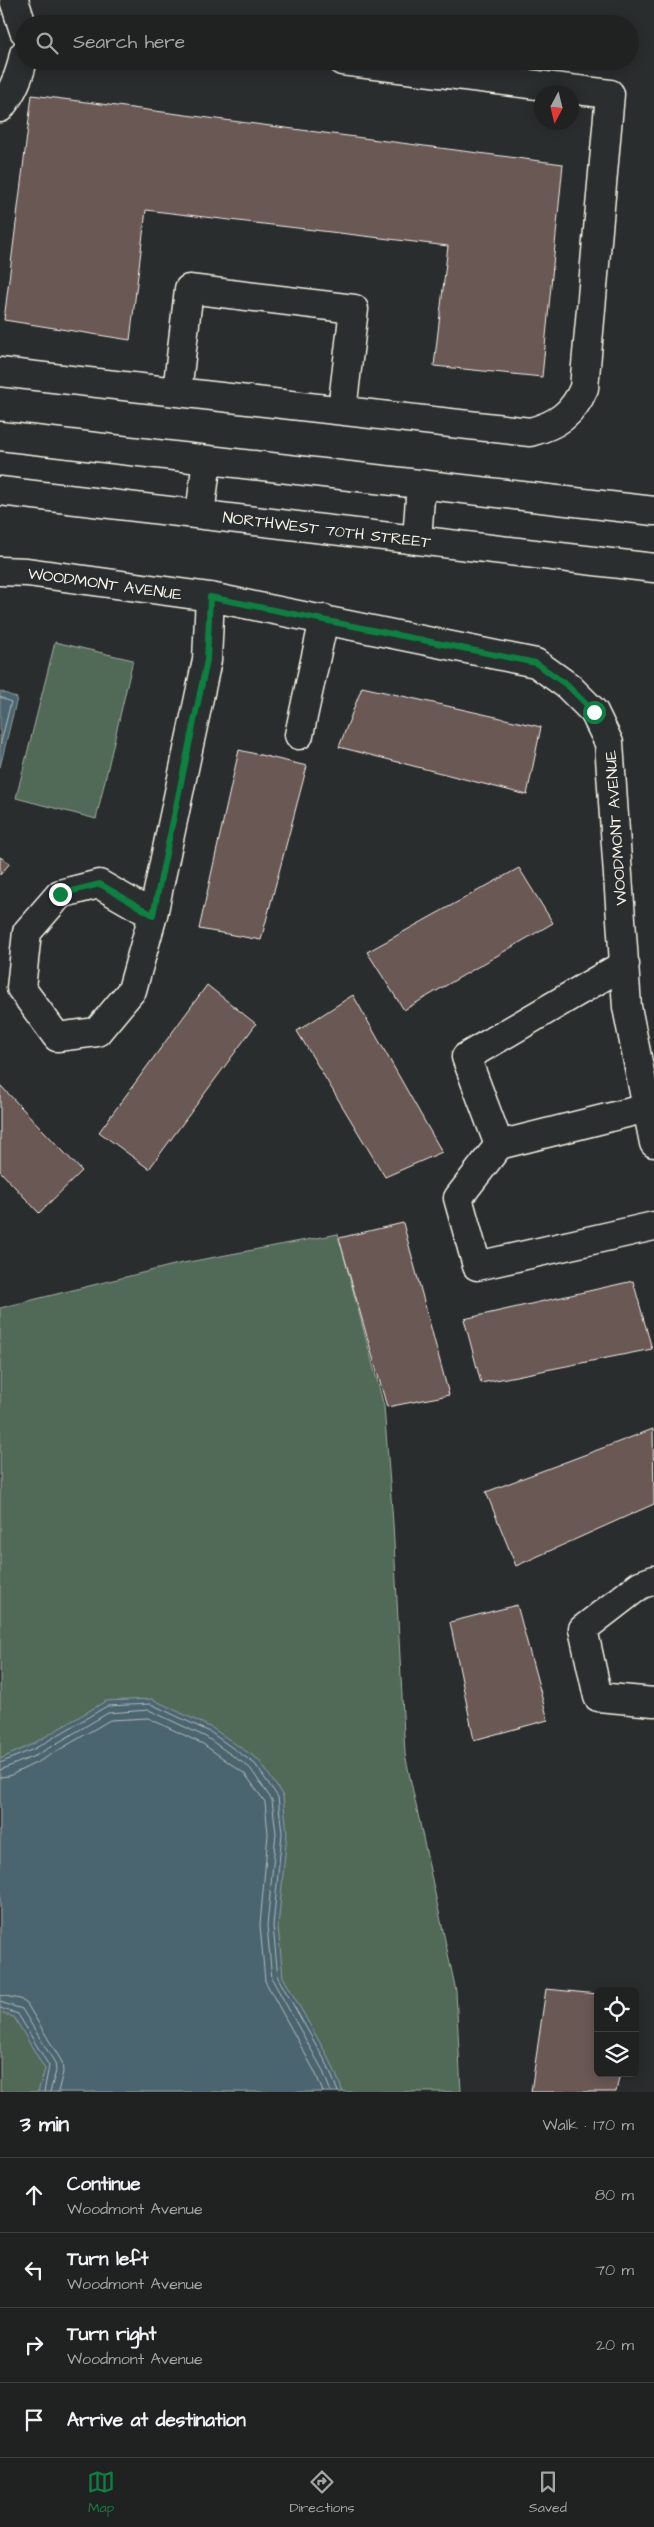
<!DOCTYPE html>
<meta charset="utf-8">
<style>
:root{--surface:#202222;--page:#2d2f2f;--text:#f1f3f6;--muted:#a2a4a5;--line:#3d3f40;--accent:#0b8043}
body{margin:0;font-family:"Architects Daughter",sans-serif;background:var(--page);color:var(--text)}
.controls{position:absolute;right:15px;bottom:15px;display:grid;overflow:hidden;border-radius:8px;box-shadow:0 2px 12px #0003}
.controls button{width:45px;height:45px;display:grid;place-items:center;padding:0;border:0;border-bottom:1px solid var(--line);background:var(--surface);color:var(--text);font:25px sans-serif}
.compass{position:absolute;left:534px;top:85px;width:45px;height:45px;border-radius:50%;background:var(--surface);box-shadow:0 2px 12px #0003;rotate:187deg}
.stop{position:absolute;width:15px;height:15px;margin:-11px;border:4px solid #0b8043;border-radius:50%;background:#fff}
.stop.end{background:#0b8043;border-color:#fff;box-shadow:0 1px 5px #0008}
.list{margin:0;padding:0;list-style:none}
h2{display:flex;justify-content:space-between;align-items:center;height:65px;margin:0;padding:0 20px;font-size:21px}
h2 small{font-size:16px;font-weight:400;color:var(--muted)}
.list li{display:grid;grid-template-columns:32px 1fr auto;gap:15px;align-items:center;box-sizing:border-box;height:75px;padding:0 20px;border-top:1px solid var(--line)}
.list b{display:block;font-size:19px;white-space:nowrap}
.list p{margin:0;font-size:16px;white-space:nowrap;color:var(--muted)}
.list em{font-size:16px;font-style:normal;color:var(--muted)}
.icon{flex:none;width:28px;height:28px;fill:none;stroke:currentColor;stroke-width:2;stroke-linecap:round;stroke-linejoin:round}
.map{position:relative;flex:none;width:654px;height:2092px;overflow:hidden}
.search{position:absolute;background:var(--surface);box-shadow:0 2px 12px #0003;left:15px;right:15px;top:15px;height:55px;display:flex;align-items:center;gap:12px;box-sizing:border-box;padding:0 18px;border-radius:28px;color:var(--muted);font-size:19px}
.sheet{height:365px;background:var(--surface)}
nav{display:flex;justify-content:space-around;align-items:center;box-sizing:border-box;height:70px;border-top:1px solid var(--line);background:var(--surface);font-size:14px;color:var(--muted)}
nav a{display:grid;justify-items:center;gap:2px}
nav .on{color:var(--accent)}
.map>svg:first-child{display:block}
.green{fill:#516a59;stroke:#a2aea0}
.water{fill:#4c6570;stroke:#8f9da0}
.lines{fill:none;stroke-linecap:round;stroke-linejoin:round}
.shore{stroke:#b1b9b8;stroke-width:1}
.building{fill:#6b5955;stroke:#f4f1e8}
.minor-casing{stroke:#f4f1e8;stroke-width:31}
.minor{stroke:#2a2d2e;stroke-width:28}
.route{stroke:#0b8043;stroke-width:6}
.labels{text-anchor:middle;stroke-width:4.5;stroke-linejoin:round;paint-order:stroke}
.street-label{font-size:16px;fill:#f4f1e8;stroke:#2a2d2e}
</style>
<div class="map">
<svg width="654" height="2092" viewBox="0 0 654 2092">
<rect width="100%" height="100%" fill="#2a2d2e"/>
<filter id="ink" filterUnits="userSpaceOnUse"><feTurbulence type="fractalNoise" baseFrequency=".02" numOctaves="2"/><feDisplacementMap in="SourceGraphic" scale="10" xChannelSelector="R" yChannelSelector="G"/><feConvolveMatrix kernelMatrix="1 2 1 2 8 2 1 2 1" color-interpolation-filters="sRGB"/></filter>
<g filter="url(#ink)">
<path class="green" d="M55 642 133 660 96 819 16 798Z
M338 1234 384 1406 393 1523 405 1754 456 1991 461 2092H0V1308L178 1264Z"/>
<path class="water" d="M0 691 17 698 0 767Z
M152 1699 212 1728 259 1760 283 1796 287 1833 278 1927 283 1977 332 2064 343 2092H38L45 2069 14 2017 0 2013V1759L31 1745 106 1701Z"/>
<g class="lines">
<path class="shore" d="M0 697 11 702 0 746
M0 1763 34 1749 107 1706 151 1704 210 1732 255 1764 278 1797 282 1833 273 1926 278 1978 328 2066 338 2092
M0 1770 37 1755 108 1713 149 1710 206 1737 250 1768 272 1800 276 1833 267 1926 272 1979 322 2069 331 2092
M0 1777 9 1776 40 1761 110 1720 148 1718 203 1744 245 1774 265 1802 268 1834 260 1925 265 1981 315 2072 323 2092
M0 1995 20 1999 27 2004 62 2062 63 2072 58 2092
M0 2002 22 2009 55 2063 56 2071 50 2092
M0 2008 18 2014 49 2066 44 2092"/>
</g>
<path class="building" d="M32 95 563 164 542 377 434 366 448 246 146 210 130 340 4 320Z
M362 687 541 727 527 795 339 747Z
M239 750 307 766 261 940 199 929Z
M0 857 10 863 0 875Z
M519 868 553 923 404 1010 367 952Z
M207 985 256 1024 149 1169 99 1132Z
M353 995 442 1152 385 1177 297 1031Z
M0 1085 82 1171 39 1213 0 1171Z
M403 1223 449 1395 387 1407 339 1238Z
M633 1281 652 1349 481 1383 464 1319Z
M653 1429 654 1504 516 1566 486 1492Z
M517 1605 548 1720 474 1740 450 1622Z
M546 1989 598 1994V2073H620L616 2092H531Z"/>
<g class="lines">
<g class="minor-casing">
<path id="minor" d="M14 0 24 31
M0 108C12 93 21 73 24 54
M0 372 530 432C557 425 573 414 584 388L610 94 342 61
M177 392 189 289 354 309 342 410
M0 436 654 511
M0 491 654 568
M200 514 207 460
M417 540 421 484
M0 571 27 572 210 597 536 663 568 686 594 712 609 743 627 1007 654 1143
M299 735 324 619
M153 915 99 884 60 894 27 932 21 988 57 1037 97 1032 132 990 153 915 207 660 210 597
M625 964 466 1057 499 1145 647 1108
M499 1145 458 1198 477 1266 654 1226
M654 1580 640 1585 583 1629 598 1697 654 1702"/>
</g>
<use href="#minor" class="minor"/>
</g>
</g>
<g class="lines" filter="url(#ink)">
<path class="route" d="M60 894 100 884 153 915 207 660 210 597 536 663 568 686 594 712"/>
</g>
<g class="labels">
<g class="street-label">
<text transform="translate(327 529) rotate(7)" y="6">NORTHWEST 70TH STREET</text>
<text transform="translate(105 583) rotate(8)" y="6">WOODMONT AVENUE</text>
<text transform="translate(615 828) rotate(-94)" y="6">WOODMONT AVENUE</text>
</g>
</g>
</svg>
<div class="controls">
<button><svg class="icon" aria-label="locate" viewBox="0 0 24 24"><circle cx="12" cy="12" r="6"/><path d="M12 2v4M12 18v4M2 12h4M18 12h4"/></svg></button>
<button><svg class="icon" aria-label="layers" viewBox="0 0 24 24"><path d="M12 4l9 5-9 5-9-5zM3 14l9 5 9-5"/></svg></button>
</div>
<svg class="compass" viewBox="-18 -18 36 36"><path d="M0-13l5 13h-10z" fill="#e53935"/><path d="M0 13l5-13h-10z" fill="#a2a4a5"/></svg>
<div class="stop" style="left:594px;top:712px"></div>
<div class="stop end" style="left:60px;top:894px"></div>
<div class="search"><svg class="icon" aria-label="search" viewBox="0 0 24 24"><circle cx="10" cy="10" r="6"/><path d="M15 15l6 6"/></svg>Search here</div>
</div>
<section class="sheet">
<h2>3 min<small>Walk · 170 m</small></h2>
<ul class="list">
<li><svg class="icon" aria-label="ahead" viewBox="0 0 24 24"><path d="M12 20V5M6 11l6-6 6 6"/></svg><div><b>Continue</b><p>Woodmont Avenue</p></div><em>80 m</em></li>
<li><svg class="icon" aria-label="left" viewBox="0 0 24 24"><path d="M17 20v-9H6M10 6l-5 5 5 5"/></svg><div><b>Turn left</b><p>Woodmont Avenue</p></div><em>70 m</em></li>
<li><svg class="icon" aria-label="right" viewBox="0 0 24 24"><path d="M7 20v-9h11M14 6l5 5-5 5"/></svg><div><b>Turn right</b><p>Woodmont Avenue</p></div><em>20 m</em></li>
<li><svg class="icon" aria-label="arrive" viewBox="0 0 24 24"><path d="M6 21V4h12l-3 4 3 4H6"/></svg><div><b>Arrive at destination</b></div></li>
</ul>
</section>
<nav>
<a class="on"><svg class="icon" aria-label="map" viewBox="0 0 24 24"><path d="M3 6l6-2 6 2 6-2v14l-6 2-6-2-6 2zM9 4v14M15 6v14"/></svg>Map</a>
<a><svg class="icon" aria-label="directions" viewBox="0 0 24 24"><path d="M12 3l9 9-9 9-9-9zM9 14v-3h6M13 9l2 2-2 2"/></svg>Directions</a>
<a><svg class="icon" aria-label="saved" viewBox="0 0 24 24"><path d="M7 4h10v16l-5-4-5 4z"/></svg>Saved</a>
</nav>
